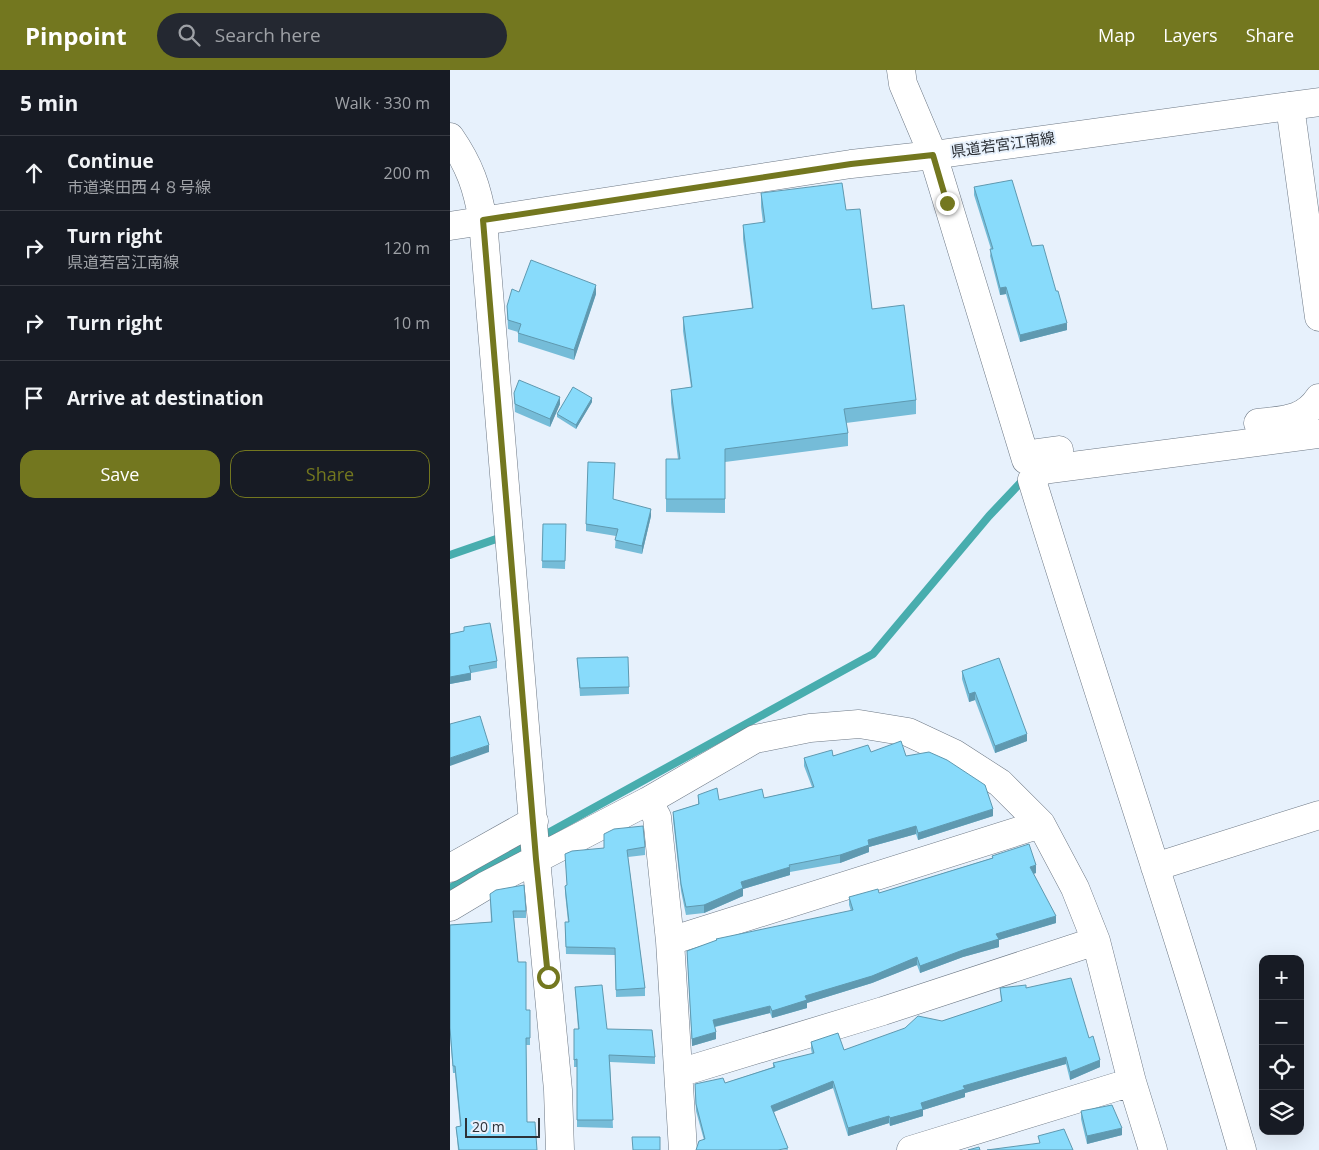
<!DOCTYPE html>
<meta charset="utf-8">
<style>
:root{--surface:#171b24;--page:#242831;--text:#f1f3f6;--muted:#9ea1a6;--line:#363941;--accent:#73771f}
body{margin:0;font-family:"Open Sans","Noto Sans JP",sans-serif;background:var(--page);color:var(--text)}
.controls{position:absolute;right:15px;bottom:15px;display:grid;overflow:hidden;border-radius:10px;box-shadow:0 5px 20px #0002}
.controls button{width:45px;height:45px;display:grid;place-items:center;padding:0;border:0;border-bottom:1px solid var(--line);background:var(--surface);color:var(--text);font:25px sans-serif}
.scale{position:absolute;left:15px;bottom:12px;width:75px;box-sizing:border-box;padding-left:5px;border:2px solid #2d3137;border-top:0;font-size:14px;line-height:18px;white-space:nowrap;color:#2d3137;-webkit-text-stroke:4px #e7f1fc;paint-order:stroke}
.stop{position:absolute;width:15px;height:15px;margin:-11px;border:4px solid #73771f;border-radius:50%;background:#fff}
.stop.end{background:#73771f;border-color:#fff;box-shadow:0 1px 5px #0008}
.list{margin:0;padding:0;list-style:none}
h2{display:flex;justify-content:space-between;align-items:center;height:65px;margin:0;padding:0 20px;font-size:21px}
h2 small{font-size:16px;font-weight:400;color:var(--muted)}
.list li{display:grid;grid-template-columns:32px 1fr auto;gap:15px;align-items:center;box-sizing:border-box;height:75px;padding:0 20px;border-top:1px solid var(--line)}
.list b{display:block;font-size:19px;white-space:nowrap}
.list p{margin:0;font-size:16px;white-space:nowrap;color:var(--muted)}
.list em{font-size:16px;font-style:normal;color:var(--muted)}
.actions{display:flex;gap:10px;padding:15px 20px}
.actions a{flex:1;padding:11px 0;border:1px solid var(--accent);border-radius:15px;text-align:center;font-size:18px;color:var(--accent)}
.actions .main{background:var(--accent);color:#fff}
.icon{flex:none;width:28px;height:28px;fill:none;stroke:currentColor;stroke-width:2;stroke-linecap:round;stroke-linejoin:round}
.map{position:relative;flex:none;width:869px;height:1080px;overflow:hidden}
header{display:flex;align-items:center;gap:30px;box-sizing:border-box;height:70px;padding:0 25px;background:var(--accent);color:#fff}
header strong{font-size:24px}
nav{display:flex;gap:28px;margin-inline-start:auto;font-size:18px}
.search{width:350px;height:45px;background:var(--page);display:flex;align-items:center;gap:12px;box-sizing:border-box;padding:0 18px;border-radius:28px;color:var(--muted);font-size:19px}
main{display:flex}
aside{flex:1;background:var(--surface)}
.map>svg:first-child{display:block}
.lines{fill:none;stroke-linecap:round;stroke-linejoin:round}
.stream{stroke:#48adae;stroke-width:8}
.minor-casing{stroke:#6d7885;stroke-width:29}
.tertiary-casing{stroke:#6d7885;stroke-width:29}
.secondary-casing{stroke:#6d7885;stroke-width:29}
.minor{stroke:#fff;stroke-width:28}
.tertiary{stroke:#fff;stroke-width:28}
.secondary{stroke:#fff;stroke-width:28}
.wall{fill:#75bcd8}
.shaded-wall{fill:#5f99b0}
.building{fill:#88dbfb;stroke:#5f99b0}
.route{stroke:#73771f;stroke-width:6}
.labels{text-anchor:middle;stroke-width:4;stroke-linejoin:round;paint-order:stroke}
.street-label{font-size:15px;fill:#2d3137;stroke:#e7f1fc}
</style>
<header>
<strong>Pinpoint</strong>
<div class="search"><svg class="icon" aria-label="search" viewBox="0 0 24 24"><circle cx="10" cy="10" r="6"/><path d="M15 15l6 6"/></svg>Search here</div>
<nav><a>Map</a><a>Layers</a><a>Share</a></nav>
</header>
<main>
<aside>
<h2>5 min<small>Walk · 330 m</small></h2>
<ul class="list">
<li><svg class="icon" aria-label="ahead" viewBox="0 0 24 24"><path d="M12 20V5M6 11l6-6 6 6"/></svg><div><b>Continue</b><p>市道楽田西４８号線</p></div><em>200 m</em></li>
<li><svg class="icon" aria-label="right" viewBox="0 0 24 24"><path d="M7 20v-9h11M14 6l5 5-5 5"/></svg><div><b>Turn right</b><p>県道若宮江南線</p></div><em>120 m</em></li>
<li><svg class="icon" aria-label="right" viewBox="0 0 24 24"><path d="M7 20v-9h11M14 6l5 5-5 5"/></svg><div><b>Turn right</b></div><em>10 m</em></li>
<li><svg class="icon" aria-label="arrive" viewBox="0 0 24 24"><path d="M6 21V4h12l-3 4 3 4H6"/></svg><div><b>Arrive at destination</b></div></li>
</ul>
<div class="actions"><a class="main">Save</a><a>Share</a></div>
</aside>
<div class="map">
<svg width="869" height="1080" viewBox="0 0 869 1080">
<rect width="100%" height="100%" fill="#e7f1fc"/>
<g class="lines">
<path class="stream" d="M0 485 52 467
M89 768 423 584 539 446 575 408
M0 818 79 774"/>
<g class="minor-casing">
<path id="minor" d="M451 0 453 14 483 85 576 390 587 383 609 380
M840 36 869 247
M33 151 86 789 108 1020 110 1080
M808 353C832 350 854 351 869 328
M198 731 207 747 220 871 233 1080
M705 797 869 745
M0 798 84 751
M0 837 35 816 198 731 305 669 360 658 409 654 458 662 505 684 550 713 591 754 625 818 646 871 682 1012 703 1080
M220 871 591 754
M229 1003 433 941 646 871
M461 1080 682 1012
M792 1080C727 855 651 634 582 410L592 400 869 364"/>
</g>
<g class="tertiary-casing">
<path id="tertiary" d="M0 67C20 96 27 117 33 151"/>
</g>
<g class="secondary-casing">
<path id="secondary" d="M0 156 401 94 483 85 869 32"/>
</g>
<use href="#minor" class="minor"/>
<use href="#tertiary" class="tertiary"/>
<use href="#secondary" class="secondary"/>
</g>
<path class="wall" d="M524 117 617 260 570 272 556 224 550 225 540 186 541 179 524 125Z
M311 123 396 140 422 239 466 330V344L396 353 398 363V376L275 392V443L216 442V389H228L221 333V320L241 317 233 261V247L302 238 293 169V155L313 153 311 137Z
M69 222 146 224 124 290 68 272V262L58 259 57 236Z
M64 323 110 334 100 357 65 342Z
M142 332 126 359 107 347V344Z
M164 430 201 446 192 484 165 478 166 466 136 461V454Z
M93 454H116L115 499 92 498Z
M14 557 47 591V598L21 603V610L0 614V564L14 561Z
M127 588 179 617V624L130 626Z
M512 601 577 671 545 683 525 630 519 632 512 609Z
M421 682 456 686 543 746 468 770 466 764 419 777V782L390 793 340 802V805L293 819V826L254 843 236 845 231 821 223 749V742L248 734V725L269 730 314 728 362 717 354 696V688Z
M195 777V785L178 787 195 918V926L166 927 165 885 116 884 115 852H118L115 823V816L117 815 115 784Z
M542 786 586 803 583 804 606 853 549 870V877L513 887 470 903 467 895 422 913 357 933V938L322 948 320 943 265 957 266 969 242 976 237 881 401 841 399 835V827L429 823 542 788Z
M40 824 76 841V848H64L68 892 76 940H80V975H76L77 1052 87 1080H8L6 1057 10 1056 5 1003H3L0 965V855L41 852Z
M125 917 157 959 205 987V994L160 992 163 1058 127 1057V997H124V959H128Z
M550 918H576L639 968 650 997 620 1010 616 994 515 1023V1027L473 1040V1046L440 1056 439 1053 398 1066 383 1018 324 1042 338 1080 254 1070 246 1041 245 1014 275 1013 323 997V993L362 984 361 979V972L394 980 492 951 551 932Z
M631 1041 672 1065 637 1074 631 1049Z"/>
<path class="shaded-wall" d="M146 215V224L124 290V280Z
M556 217V224L550 225V218Z
M617 253V260L570 272V265Z
M110 327V334L100 357V349Z
M142 328V332L126 359V355Z
M201 439V446L192 484V476Z
M21 603V610L0 614V607Z
M525 622V630L519 632V624Z
M577 664V671L545 683V676Z
M39 675V682L0 696V688Z
M543 739V746L468 770V763Z
M466 756V764L419 777V782L390 793V785L418 770Z
M586 795V803L580 805V797Z
M340 797V805L293 819V826L254 843V835L291 812Z
M606 846V853L549 870V877L513 887 470 903V896L513 880 546 864Z
M467 887V895L422 913 357 933V938L322 948V941L355 926Z
M320 936V943L263 957V950Z
M266 962V969L242 976V969Z
M616 987V994L515 1023V1027L473 1040V1046L440 1056V1048L471 1033 513 1016Z
M650 990V997L620 1010V1002Z
M383 1011V1018L321 1043V1036Z
M439 1046V1053L398 1066V1058Z
M672 1058V1065L637 1074V1066Z"/>
<path class="building" d="M562 110 582 176 593 175 606 221H608L617 253 570 265 556 217 550 218 540 179H543L524 117Z
M392 113 396 140 410 139 422 239 454 235 466 330 394 339 398 363 275 379V429H216V389H230L221 320 242 317 233 247 303 238 293 155 315 152 311 123Z
M81 190 146 215 124 280 68 263 71 254 58 250 57 236 62 219 69 222Z
M69 310 110 327 100 349 65 334 64 323Z
M123 317 142 328 126 355 107 344Z
M138 392 165 393 163 429 201 439 192 476 165 470 168 459 136 454Z
M93 454H116L115 491H92Z
M40 553 47 591 19 596 21 603 0 607V564L14 561V557Z
M178 587 179 617 130 618 127 588Z
M549 588 577 664 545 676 525 622 519 624 512 601Z
M30 646 39 675 0 688V654Z
M451 671 456 686 479 682 497 690 535 715 543 739 468 763 466 756 418 770 419 775 390 785 339 795 340 797 291 812 293 818 254 835 236 837 231 814 223 742 249 734 248 725 267 718 269 730 312 719 314 728 364 717 354 688 382 680 383 686 418 675 421 682Z
M193 756 195 777 177 780 195 918 166 920 165 878 116 877 115 852H119L115 816 117 815 115 784 122 781 154 778V764L164 759Z
M579 774 586 795 580 797 606 846 546 864 549 869 513 880 470 896 467 887 422 906 355 926 357 930 322 941 320 936 263 950 266 962 242 969 237 881 267 870 266 869 403 840 399 827 428 819 429 823 543 788 542 786Z
M74 815 76 841H63L68 892H76V940H80V968H76L77 1052H85L87 1080H9L6 1057 11 1056 5 996H3L0 958V855L42 852 40 824 46 820Z
M621 908 639 968 643 966 650 990 620 1002 616 987 513 1016 515 1019 471 1033 473 1039 440 1048 439 1046 398 1058 383 1011 321 1036 338 1078 328 1080H246L249 1071 255 1069 246 1034 245 1014 273 1008 275 1013 325 997 323 993 364 983 361 972 388 963 394 980 455 958 468 946 492 951 552 931 550 918 576 915V918Z
M152 915 157 959 202 960 205 987 159 985 163 1050H127V989L124 990V959H129L125 917Z
M662 1035 672 1058 637 1066 631 1041Z
M614 1059 623 1080H537L590 1073 588 1066Z
M182 1067H210V1080H183Z
M529 1077 530 1080H518Z"/>
<g class="lines">
<path class="route" d="M98 907 86 789 33 150 401 94 483 85 497 133"/>
</g>
<g class="labels">
<g class="street-label">
<text transform="translate(553 75) rotate(-8)" y="5">県道若宮江南線</text>
</g>
</g>
</svg>
<div class="controls">
<button>+</button>
<button>−</button>
<button><svg class="icon" aria-label="locate" viewBox="0 0 24 24"><circle cx="12" cy="12" r="6"/><path d="M12 2v4M12 18v4M2 12h4M18 12h4"/></svg></button>
<button><svg class="icon" aria-label="layers" viewBox="0 0 24 24"><path d="M12 4l9 5-9 5-9-5zM3 14l9 5 9-5"/></svg></button>
</div>
<div class="scale">20 m</div>
<div class="stop" style="left:98px;top:907px"></div>
<div class="stop end" style="left:497px;top:133px"></div>
</div>
</main>
